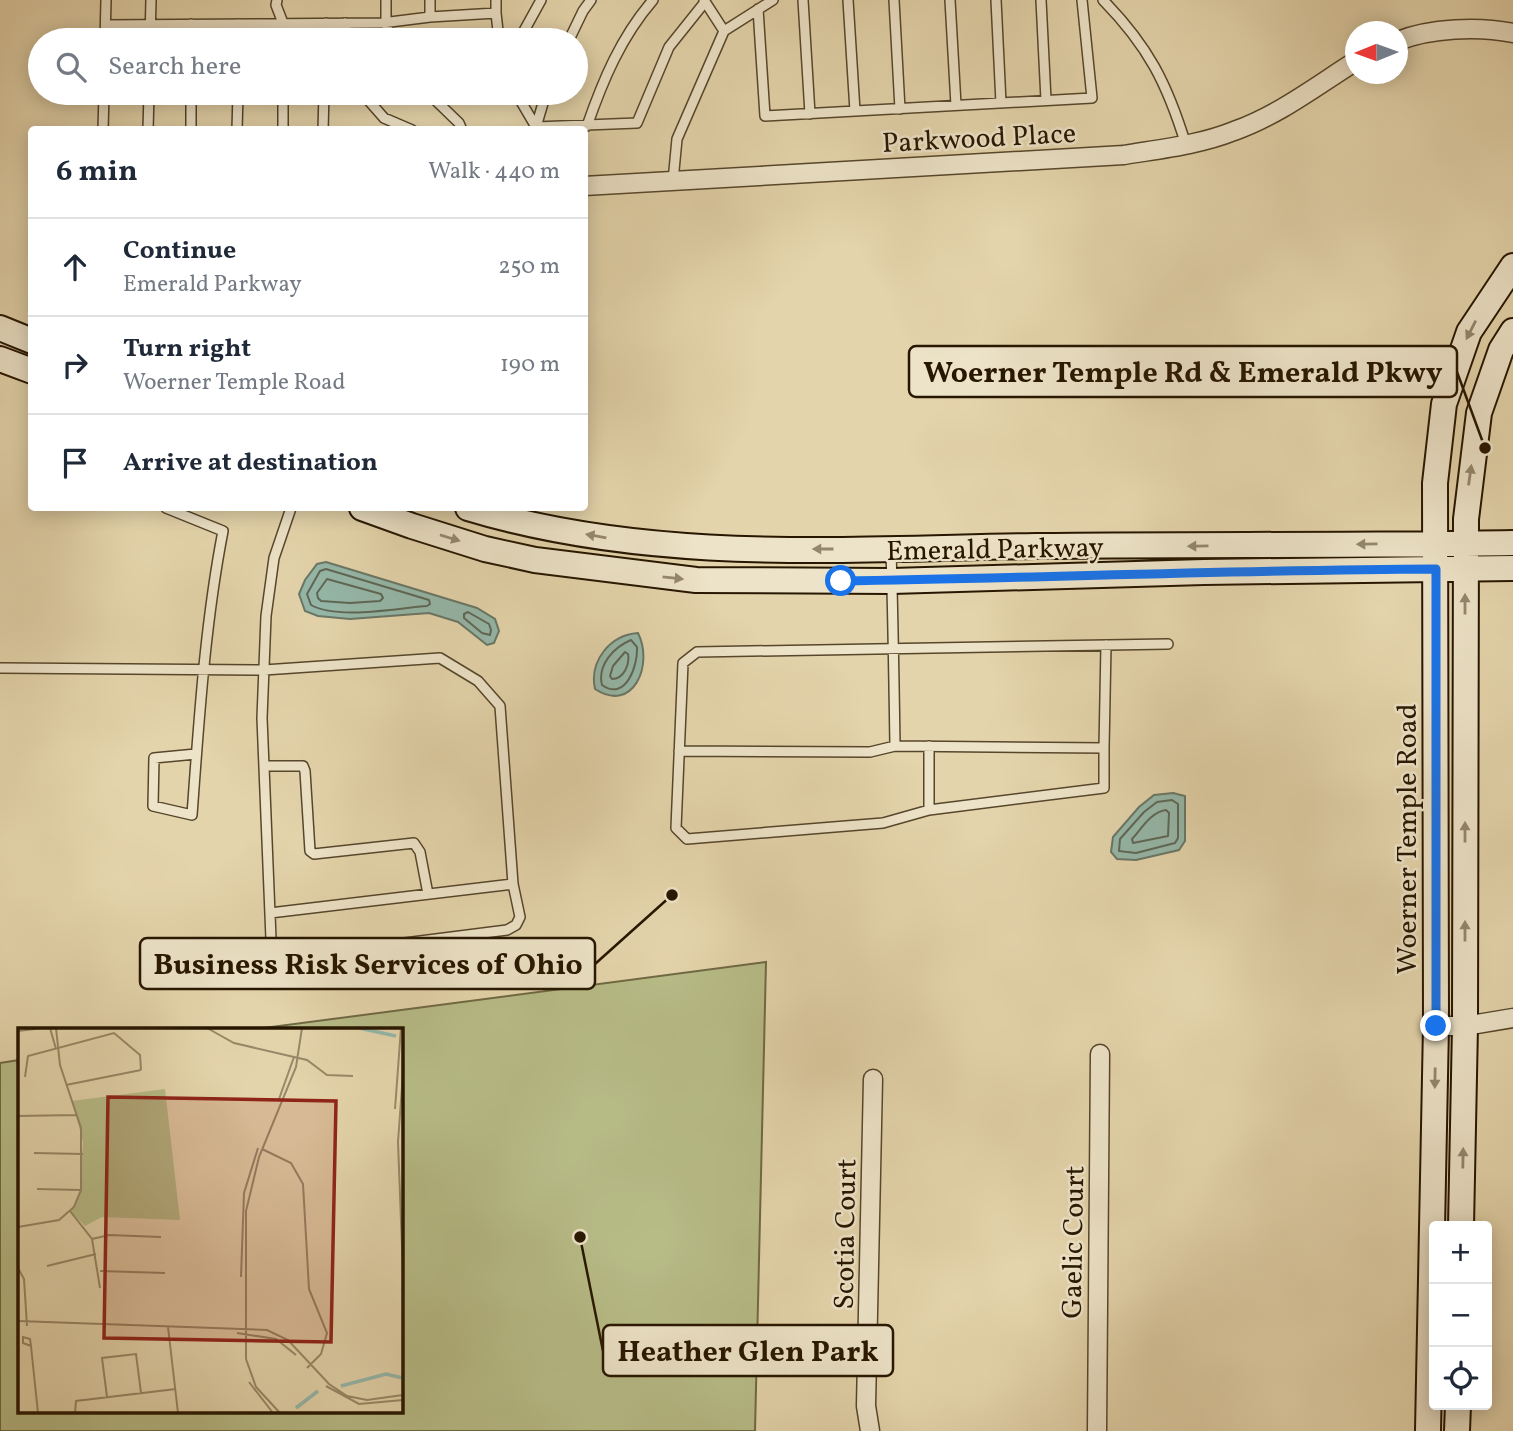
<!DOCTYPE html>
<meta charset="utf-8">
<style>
:root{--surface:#fff;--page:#f6f6f7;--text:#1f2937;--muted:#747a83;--line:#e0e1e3}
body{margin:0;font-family:Vollkorn,serif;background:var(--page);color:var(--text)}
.controls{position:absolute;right:21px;bottom:21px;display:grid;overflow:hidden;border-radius:7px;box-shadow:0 4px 18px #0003}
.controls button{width:63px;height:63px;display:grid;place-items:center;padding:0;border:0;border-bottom:2px solid var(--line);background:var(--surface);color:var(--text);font:35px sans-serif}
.compass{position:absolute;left:1345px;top:21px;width:63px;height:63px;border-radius:50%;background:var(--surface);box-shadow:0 4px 18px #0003;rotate:269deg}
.stop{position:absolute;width:21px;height:21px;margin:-16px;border:5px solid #1a73e8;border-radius:50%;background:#fff}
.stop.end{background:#1a73e8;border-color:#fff;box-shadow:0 2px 7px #0008}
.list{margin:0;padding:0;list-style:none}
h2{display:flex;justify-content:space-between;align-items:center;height:91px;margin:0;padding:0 28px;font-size:30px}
h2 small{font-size:23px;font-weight:400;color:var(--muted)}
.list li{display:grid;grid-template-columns:46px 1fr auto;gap:21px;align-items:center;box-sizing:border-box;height:98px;padding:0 28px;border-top:2px solid var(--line)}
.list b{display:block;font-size:26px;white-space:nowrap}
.list p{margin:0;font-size:23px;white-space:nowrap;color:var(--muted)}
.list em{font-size:23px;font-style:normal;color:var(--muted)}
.icon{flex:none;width:38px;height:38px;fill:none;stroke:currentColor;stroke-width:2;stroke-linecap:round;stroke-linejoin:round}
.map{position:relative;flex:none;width:1513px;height:1431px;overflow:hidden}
.search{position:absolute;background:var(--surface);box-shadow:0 4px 18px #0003;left:28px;top:28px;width:560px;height:77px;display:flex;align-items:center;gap:18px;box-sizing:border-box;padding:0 24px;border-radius:38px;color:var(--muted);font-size:26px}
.panel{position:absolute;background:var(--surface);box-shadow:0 4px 18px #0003;left:28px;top:126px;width:560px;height:385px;border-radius:7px}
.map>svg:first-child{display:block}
.green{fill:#b7bc87;stroke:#6f6944;stroke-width:2}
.water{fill:#95b8aa;stroke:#697766;stroke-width:2}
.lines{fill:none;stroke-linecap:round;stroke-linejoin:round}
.shore{stroke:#5e6755;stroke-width:2}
.service-casing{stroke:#56462b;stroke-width:12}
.minor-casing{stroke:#56462b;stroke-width:21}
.secondary-casing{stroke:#271600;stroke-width:28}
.service{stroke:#ede3c8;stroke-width:9}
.minor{stroke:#ede3c8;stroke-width:18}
.secondary{stroke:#ede3c8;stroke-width:24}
.oneway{fill:#94876e}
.route{stroke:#1a73e8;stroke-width:9}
.labels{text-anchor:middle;stroke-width:5;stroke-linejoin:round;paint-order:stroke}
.street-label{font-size:28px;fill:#271600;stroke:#ede3c8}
.inset-river{fill:none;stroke:#95b8aa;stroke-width:3.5}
.inset-road{fill:none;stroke:#988867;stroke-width:2}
.view{fill:#8f2418;fill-opacity:0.15;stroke:#8f2418;stroke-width:3.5}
.inset-edge{fill:none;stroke:#271600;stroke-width:3.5}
.leader{fill:none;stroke:#271600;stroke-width:2.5}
.callout-dot{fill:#271600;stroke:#ede3c8;stroke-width:2.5}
.callout{fill:#ede3c8;stroke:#271600;stroke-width:2.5}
.callout-label{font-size:30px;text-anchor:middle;font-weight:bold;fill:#271600}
</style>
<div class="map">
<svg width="1513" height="1431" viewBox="0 0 1513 1431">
<rect width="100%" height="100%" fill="#e4d4ab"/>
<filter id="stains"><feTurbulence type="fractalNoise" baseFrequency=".00286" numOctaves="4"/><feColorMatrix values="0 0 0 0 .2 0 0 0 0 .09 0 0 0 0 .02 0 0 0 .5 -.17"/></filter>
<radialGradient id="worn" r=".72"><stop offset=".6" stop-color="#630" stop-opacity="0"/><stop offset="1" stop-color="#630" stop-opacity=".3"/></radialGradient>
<path class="green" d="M766 962 755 1431H0V1063L19 1060V1412H401V1030H249Z"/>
<path class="water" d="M326 562 477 608 495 619 499 631 494 643 487 645 458 622 429 613 350 619 318 616 305 611 299 594 305 580 317 564Z
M638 633C654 665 633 714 595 689 589 661 610 635 638 633Z
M1173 793 1185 796V841L1179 850 1136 860 1117 859 1111 852 1113 837 1139 807 1154 795Z"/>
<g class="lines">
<path class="shore" d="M326 569 429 600 430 604 427 606C397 608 338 620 311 605L307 594 320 571Z
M327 579 381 594 383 598 380 601 350 603 321 601 318 598 317 593Z
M468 612 489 624 491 630 490 635 482 633 464 618V614Z
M631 640 637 647C638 665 626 702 602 685 597 665 614 647 631 640Z
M625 652 628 654C630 664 624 679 612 679L610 676 613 666Z
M1172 800 1178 804V838L1175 843 1136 853 1119 851 1120 839 1144 812 1157 802Z
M1166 810 1169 813 1168 836 1133 843 1132 839C1142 828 1151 812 1166 810Z"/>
<g class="service-casing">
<path id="service" d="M277 0 276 5 283 23V40
M386 0V22L390 40
M430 0V17
M704 0 724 31 773 0
M803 0 810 114
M848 0 855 111
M894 0 900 109
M950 0 956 105
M996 0 1001 103
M1041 0 1046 100
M1103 0C1148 46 1167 83 1186 145
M758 9 765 116 1092 98 1082 0
M496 13 499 40
M345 23 348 40
M106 25 382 23 430 17 496 13V0
M105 40 106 0
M150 40 151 0
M191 40V24
M238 40V24
M325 40 326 23
M519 40 541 0
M569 40 583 11 591 0
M283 93V130
M362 93 384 118 412 130
M428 93 459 123 462 130
M516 93 536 127 637 123 669 47 705 2
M587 126C603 80 621 37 653 0
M536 127 546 93
M103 130 104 93
M148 130 149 93
M191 130V93
M237 130 238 93
M323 130 324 93
M673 181 677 139 724 31
M166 508 223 531C205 624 199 720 192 815L153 806 154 758 196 754
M891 551C893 616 894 681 895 746L1104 748V788L929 810 883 823 687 839 676 828 683 663 697 652 1168 644
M0 668 264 670 440 658 478 681 500 706 513 884 520 917 516 925 507 930 286 958 271 939 262 718 266 616 274 558 291 508
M1104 748 1106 645
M679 751 870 752 895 746
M264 766H303L305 771 310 851 314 854 414 843 420 852 428 894
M929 810V746
M270 913 513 884"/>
</g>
<g class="minor-casing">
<path id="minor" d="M1398 41C1430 28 1479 26 1513 33
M584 186 1124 155C1160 149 1199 145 1234 131 1279 115 1316 86 1356 61
M1436 1026H1465L1513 1018
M870 1431 866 1406 873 1079
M1097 1431 1100 1054"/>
</g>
<g class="secondary-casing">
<path id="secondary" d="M0 328 32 341
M0 359 32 371
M362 508 412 526 485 549 535 560 696 580 892 581 1204 572 1513 568
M468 508C652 564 847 549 1036 546 1195 544 1354 546 1513 543
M1461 1226 1465 1026 1466 519 1479 413 1501 350 1513 331
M1428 1431 1436 1026 1435 483 1444 404 1469 332 1513 266
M1457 1431 1458 1405"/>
</g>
<use href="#service" class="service"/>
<use href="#minor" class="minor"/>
<use href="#secondary" class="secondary"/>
</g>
<defs><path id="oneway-solid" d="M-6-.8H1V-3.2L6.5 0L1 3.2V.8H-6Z" transform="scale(1.75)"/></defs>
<g class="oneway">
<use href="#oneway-solid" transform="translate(1471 330) rotate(117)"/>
<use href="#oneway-solid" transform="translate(1470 475) rotate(-82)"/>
<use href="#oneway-solid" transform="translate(596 536) rotate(-170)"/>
<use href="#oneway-solid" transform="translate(450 538) rotate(17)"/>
<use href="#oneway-solid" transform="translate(1367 544) rotate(179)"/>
<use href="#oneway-solid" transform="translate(1198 546) rotate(179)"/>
<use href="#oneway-solid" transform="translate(823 549) rotate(-180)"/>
<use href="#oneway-solid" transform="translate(673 578) rotate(6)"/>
<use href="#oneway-solid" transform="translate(1465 604) rotate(-90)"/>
<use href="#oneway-solid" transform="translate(1465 832) rotate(-90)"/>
<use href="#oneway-solid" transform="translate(1465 931) rotate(-90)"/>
<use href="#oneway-solid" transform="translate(1435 1078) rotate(91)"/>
<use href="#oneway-solid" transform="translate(1463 1158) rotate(-89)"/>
</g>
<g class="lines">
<path class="route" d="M841 581C1039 578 1237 570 1436 569V1026"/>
</g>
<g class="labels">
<g class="street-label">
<text transform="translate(979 137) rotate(-3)" y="10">Parkwood Place</text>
<text transform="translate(995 548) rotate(-1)" y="10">Emerald Parkway</text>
<text transform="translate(1406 839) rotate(-90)" y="10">Woerner Temple Road</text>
<text transform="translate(844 1234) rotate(-89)" y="10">Scotia Court</text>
<text transform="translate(1072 1242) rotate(-89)" y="10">Gaelic Court</text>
</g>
</g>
<g transform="translate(18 1028)">
<rect width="385" height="385" fill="#e4d4ab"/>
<path d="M147 61 162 192 84 189 67 198 52 183 62 166 65 114 54 73Z" fill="#b7bc87"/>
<path class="inset-river" d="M341 0 378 8M323 358 368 346 385 350M278 380 300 363"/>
<path class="inset-road" d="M32 0 38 21M189 0 216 15 289 32 309 47 335 48M0 3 25 0M385 45 380 114 385 245M7 49 10 28 96 5 122 27 123 42M48 57 123 42M261 71 276 29M377 81 383 0M0 88 58 87M244 121 273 135 285 156 291 261 309 305 303 326 289 340M16 125 65 126M19 161 63 162M52 183 74 211 82 260M0 194V235M0 199 41 192 56 179 63 162V100L42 37 38 0M74 211 91 207 143 209M29 238 78 226M0 240 6 251 9 298M82 243 147 245M223 249 226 165 240 120M0 293 249 302 270 312 311 356 329 368 349 372 385 367M150 299 160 385M219 305 258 311 278 327M13 318 5 315V309L12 311 13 318 16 347 20 385M231 354 255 385M308 358 341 376 385 372M89 369 84 330 118 326 123 365M57 385 58 373 158 361M262 385 238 359 228 331V183L241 129 278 39 284 0"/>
<path class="view" d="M90 69 318 73 313 314 86 310Z"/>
<rect width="385" height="385" class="inset-edge"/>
</g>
<path class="leader" d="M1485 448L1457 372M672 895L595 964M580 1237L603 1351"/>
<g class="callout-dot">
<circle cx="1485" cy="448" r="7"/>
<circle cx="672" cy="895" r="7"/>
<circle cx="580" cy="1237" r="7"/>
</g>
<g class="callout">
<rect x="909" y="346" width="548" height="51" rx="7"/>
<rect x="140" y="938" width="455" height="51" rx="7"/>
<rect x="603" y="1325" width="290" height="51" rx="7"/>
</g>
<g class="callout-label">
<text x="1183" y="382">Woerner Temple Rd &amp; Emerald Pkwy</text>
<text x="368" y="974">Business Risk Services of Ohio</text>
<text x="748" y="1361">Heather Glen Park</text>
</g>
<rect width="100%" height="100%" filter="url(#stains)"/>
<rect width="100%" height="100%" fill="url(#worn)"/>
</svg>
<div class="controls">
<button>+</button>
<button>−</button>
<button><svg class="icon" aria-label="locate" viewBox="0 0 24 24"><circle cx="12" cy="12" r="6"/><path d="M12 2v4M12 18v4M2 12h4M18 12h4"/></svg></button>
</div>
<svg class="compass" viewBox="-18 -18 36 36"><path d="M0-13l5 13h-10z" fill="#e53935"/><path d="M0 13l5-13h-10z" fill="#747a83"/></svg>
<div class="stop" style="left:841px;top:581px"></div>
<div class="stop end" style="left:1436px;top:1026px"></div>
<div class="search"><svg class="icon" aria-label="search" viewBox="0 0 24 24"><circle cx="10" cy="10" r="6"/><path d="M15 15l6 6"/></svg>Search here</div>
<section class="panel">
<h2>6 min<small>Walk · 440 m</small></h2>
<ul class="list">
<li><svg class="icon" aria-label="ahead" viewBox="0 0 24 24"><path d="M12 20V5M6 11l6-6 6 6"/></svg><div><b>Continue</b><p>Emerald Parkway</p></div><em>250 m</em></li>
<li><svg class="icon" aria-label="right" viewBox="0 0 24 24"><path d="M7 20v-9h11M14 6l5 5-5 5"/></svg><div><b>Turn right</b><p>Woerner Temple Road</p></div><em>190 m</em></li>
<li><svg class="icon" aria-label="arrive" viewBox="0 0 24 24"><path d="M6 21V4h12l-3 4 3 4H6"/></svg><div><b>Arrive at destination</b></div></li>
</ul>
</section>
</div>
